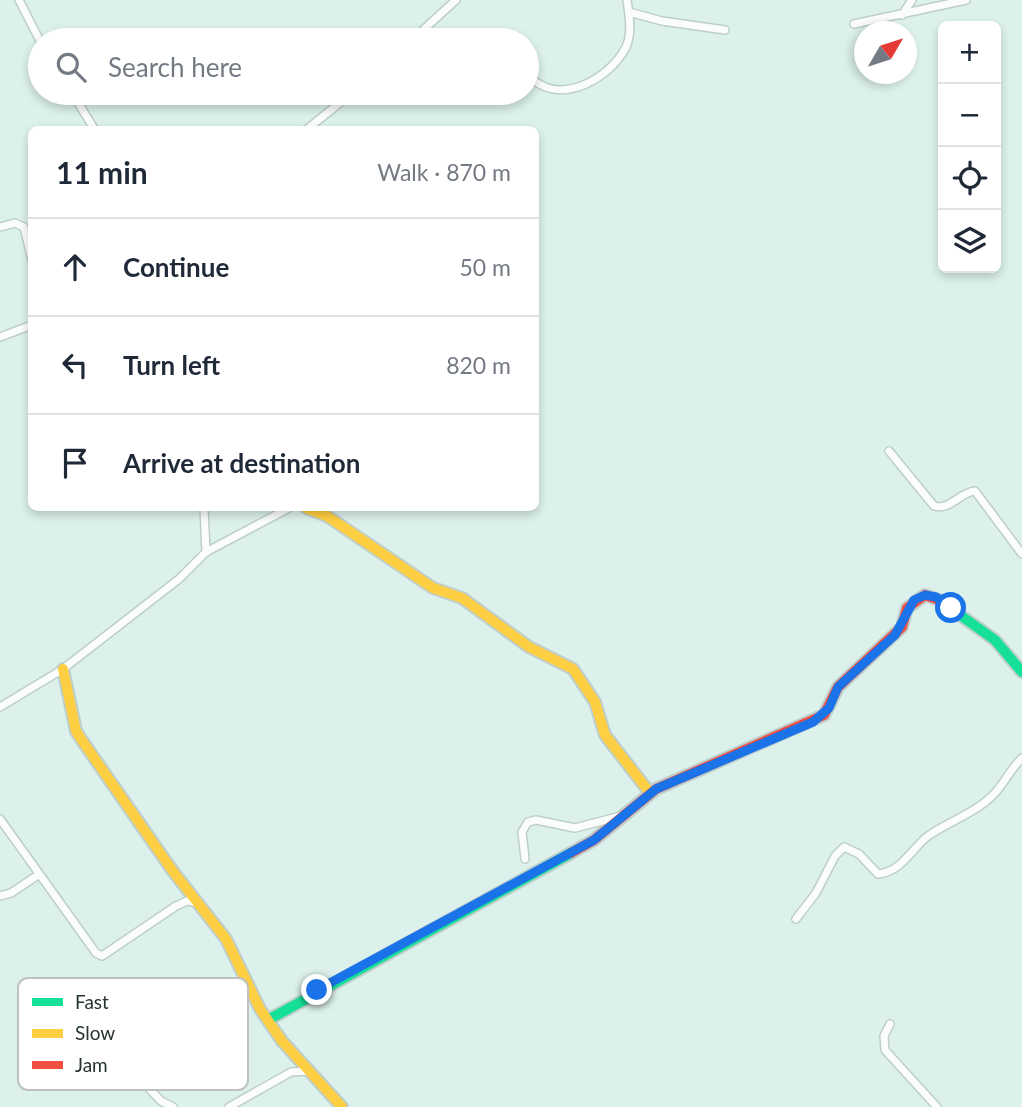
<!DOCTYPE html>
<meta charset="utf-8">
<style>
:root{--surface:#fff;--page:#f2f2f3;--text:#1f2937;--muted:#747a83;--line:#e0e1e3}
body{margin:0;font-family:Lato,sans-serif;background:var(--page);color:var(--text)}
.controls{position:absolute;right:21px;top:21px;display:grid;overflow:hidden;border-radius:10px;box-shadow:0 4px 10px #0003}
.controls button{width:63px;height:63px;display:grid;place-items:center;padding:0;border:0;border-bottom:2px solid var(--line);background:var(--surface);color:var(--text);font:35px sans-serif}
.compass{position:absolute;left:854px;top:21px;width:63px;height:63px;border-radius:50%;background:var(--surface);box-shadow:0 4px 10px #0003;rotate:51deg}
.stop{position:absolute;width:21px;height:21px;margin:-16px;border:5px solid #1a73e8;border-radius:50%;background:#fff}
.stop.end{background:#1a73e8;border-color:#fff;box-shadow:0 2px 7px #0008}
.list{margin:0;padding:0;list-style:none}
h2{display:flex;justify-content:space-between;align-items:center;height:91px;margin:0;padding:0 28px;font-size:30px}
h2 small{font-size:23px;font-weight:400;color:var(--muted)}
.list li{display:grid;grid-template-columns:46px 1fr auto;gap:21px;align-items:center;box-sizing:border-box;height:98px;padding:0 28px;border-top:2px solid var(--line)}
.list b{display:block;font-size:26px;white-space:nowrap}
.list em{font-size:23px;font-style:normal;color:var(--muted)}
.icon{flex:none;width:38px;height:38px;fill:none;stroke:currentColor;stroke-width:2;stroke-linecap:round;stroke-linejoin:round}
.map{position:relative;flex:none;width:1022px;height:1107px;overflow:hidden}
.search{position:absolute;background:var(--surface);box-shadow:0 4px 10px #0003;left:28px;top:28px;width:511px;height:77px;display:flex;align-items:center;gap:18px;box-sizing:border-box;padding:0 24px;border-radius:38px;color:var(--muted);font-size:26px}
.panel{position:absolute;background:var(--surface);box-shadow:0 4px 10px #0003;left:28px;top:126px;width:511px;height:385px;border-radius:10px}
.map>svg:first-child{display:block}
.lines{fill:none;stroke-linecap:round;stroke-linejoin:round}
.street-casing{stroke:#bececa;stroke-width:10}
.fast-casing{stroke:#bececa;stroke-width:14}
.slow-casing{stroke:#bececa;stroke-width:14}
.jam-casing{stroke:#bececa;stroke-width:14}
.street{stroke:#fafdfc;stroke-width:7}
.fast{stroke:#16e098;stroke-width:10}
.slow{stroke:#ffcf43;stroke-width:10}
.jam{stroke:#f24e42;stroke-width:10}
.route{stroke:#1a73e8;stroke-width:9}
.key{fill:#fff;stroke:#bec2c2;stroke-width:2}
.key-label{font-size:19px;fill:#273532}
</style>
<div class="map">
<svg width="1022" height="1107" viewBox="0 0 1022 1107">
<rect width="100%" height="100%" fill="#dcf1ec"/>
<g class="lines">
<g class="street-casing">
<path id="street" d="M19 0 40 41
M629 12 662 21 725 30
M902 15 912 0
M854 24 966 0
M412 40 456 0
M536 82C565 103 609 78 625 49 633 35 629 15 627 0
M72 93 95 130
M306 130 352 93
M0 227 15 223 24 227 32 260
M0 337 32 325
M889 451 934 506C950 511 960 492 975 491L1022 554
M204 508 206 552
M0 707 63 669 179 579 206 552 289 508
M0 819 96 953 102 956 176 906 187 901 198 903
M525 859 522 832 528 822 536 820 575 828 621 816
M0 896 11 893 38 875
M796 919 816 893 835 856 844 847 859 854 878 874C902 872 912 848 928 836 949 821 974 814 992 796 1004 785 1010 769 1022 758
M890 1024 884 1036 885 1050 937 1107
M142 1081 161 1101 173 1107
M229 1107 291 1072 309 1071"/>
</g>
<g class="fast-casing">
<path id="fast" d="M939 600 995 640 1022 672
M268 1020 571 853"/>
</g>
<g class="slow-casing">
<path id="slow" d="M306 508 327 516 433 588 462 598 529 647 573 669 595 702 605 735 650 793
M63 669 76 731 81 739 172 870 226 939 260 1009 282 1041 342 1107"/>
</g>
<g class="jam-casing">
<path id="jam" d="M571 853 594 840 656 789 824 715 838 687 902 627 907 608 925 595 939 600"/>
</g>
<use href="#street" class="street"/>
<use href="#fast" class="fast"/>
<use href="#slow" class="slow"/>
<use href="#jam" class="jam"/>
</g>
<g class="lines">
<path class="route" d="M317 990 594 840 656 789 813 722 829 708 838 687 895 635 914 600 925 595 936 597 951 608"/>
</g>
<rect x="18" y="978" width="230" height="112" rx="10" class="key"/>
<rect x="32" y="998" width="31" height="8" fill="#16e098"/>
<rect x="32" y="1029" width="31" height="9" fill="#ffcf43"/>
<rect x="32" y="1061" width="31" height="8" fill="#f24e42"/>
<g class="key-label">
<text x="75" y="1009">Fast</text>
<text x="75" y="1040">Slow</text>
<text x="75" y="1072">Jam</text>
</g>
</svg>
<div class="controls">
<button>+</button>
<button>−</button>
<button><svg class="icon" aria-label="locate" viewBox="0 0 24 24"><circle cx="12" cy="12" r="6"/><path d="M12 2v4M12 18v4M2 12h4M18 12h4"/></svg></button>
<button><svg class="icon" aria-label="layers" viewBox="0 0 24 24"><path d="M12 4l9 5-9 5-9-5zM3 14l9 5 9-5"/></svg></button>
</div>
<svg class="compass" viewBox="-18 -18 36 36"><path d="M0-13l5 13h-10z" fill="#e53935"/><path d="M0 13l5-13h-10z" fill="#747a83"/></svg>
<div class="stop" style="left:951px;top:608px"></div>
<div class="stop end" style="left:317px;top:990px"></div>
<div class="search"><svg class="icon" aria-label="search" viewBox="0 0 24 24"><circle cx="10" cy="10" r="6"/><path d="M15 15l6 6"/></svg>Search here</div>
<section class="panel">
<h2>11 min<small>Walk · 870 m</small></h2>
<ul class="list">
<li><svg class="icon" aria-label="ahead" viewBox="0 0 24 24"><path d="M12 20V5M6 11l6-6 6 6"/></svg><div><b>Continue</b></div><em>50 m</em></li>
<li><svg class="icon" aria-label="left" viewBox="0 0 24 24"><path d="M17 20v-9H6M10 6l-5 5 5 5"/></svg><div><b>Turn left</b></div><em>820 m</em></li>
<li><svg class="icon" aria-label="arrive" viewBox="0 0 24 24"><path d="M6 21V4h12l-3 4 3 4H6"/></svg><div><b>Arrive at destination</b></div></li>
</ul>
</section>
</div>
